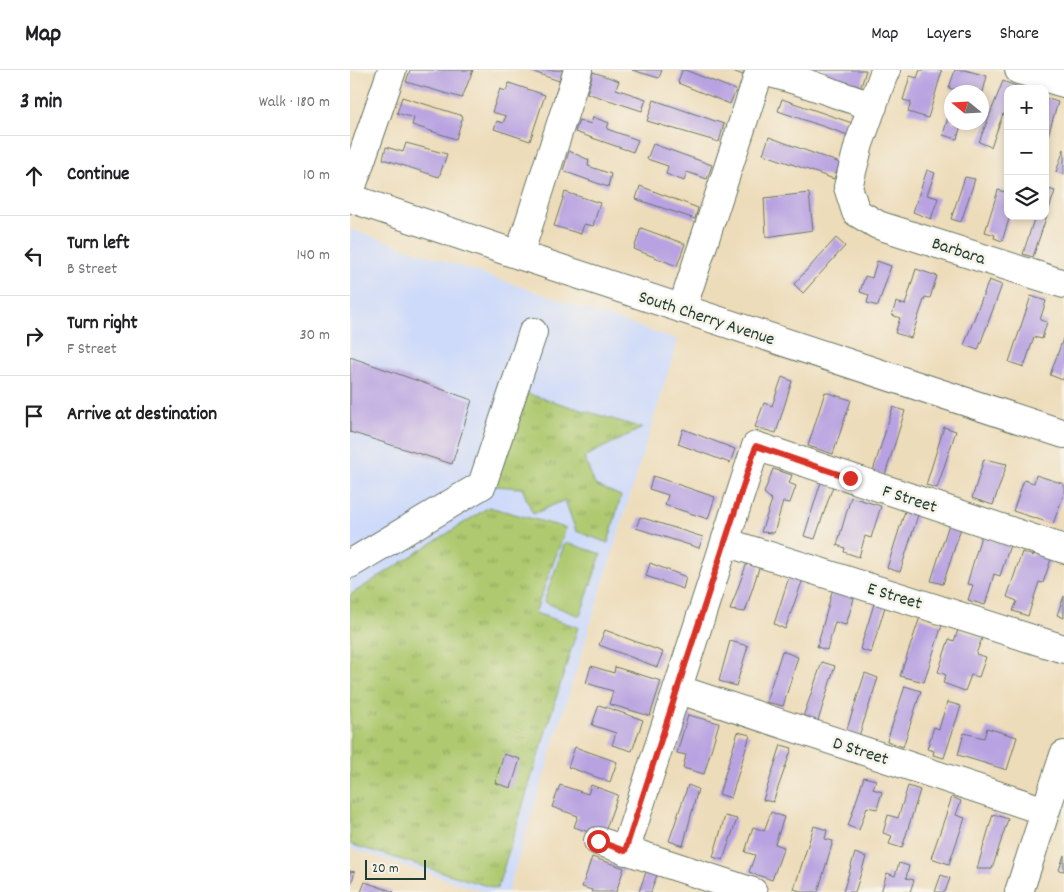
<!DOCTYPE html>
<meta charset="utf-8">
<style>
:root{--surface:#fff;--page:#f2f2f2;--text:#202124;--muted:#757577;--line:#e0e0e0}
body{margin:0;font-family:Dekko,sans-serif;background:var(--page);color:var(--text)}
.controls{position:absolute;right:15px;top:15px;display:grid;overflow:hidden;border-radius:10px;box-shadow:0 2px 8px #0003}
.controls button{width:45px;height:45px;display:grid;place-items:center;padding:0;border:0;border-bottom:1px solid var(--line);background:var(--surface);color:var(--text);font:25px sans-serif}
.compass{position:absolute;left:594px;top:15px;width:45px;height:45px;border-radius:50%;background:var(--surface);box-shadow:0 2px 8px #0003;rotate:288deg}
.scale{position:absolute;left:15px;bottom:12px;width:61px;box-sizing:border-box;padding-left:5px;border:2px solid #1f3d34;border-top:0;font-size:14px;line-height:18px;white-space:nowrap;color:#1f3d34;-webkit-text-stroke:4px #f7f3e8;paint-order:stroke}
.stop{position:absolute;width:15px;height:15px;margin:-11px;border:4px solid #d93025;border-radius:50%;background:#fff}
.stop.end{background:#d93025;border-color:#fff;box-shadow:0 1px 5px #0008}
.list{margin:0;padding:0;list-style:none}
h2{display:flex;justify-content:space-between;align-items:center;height:65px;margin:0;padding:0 20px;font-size:21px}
h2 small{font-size:16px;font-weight:400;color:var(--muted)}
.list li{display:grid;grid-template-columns:32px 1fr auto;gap:15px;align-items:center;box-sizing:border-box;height:80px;padding:0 20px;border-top:1px solid var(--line)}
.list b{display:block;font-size:19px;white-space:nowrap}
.list p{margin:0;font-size:16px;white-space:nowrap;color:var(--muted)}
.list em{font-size:16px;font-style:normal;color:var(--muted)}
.icon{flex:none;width:28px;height:28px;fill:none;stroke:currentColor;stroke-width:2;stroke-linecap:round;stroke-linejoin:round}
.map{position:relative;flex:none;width:714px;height:822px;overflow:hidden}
header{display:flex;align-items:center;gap:30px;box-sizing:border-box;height:70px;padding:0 25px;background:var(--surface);border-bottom:1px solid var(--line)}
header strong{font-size:24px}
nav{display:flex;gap:28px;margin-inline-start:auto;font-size:18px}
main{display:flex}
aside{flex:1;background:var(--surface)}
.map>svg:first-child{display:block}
.built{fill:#cedafa}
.grass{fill:url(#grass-tufts);stroke:#668352}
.garden{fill:#aec970;stroke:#668352}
.building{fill:#b8a2e1}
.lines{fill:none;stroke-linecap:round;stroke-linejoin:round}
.minor-casing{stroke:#677563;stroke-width:30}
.minor{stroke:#fff;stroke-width:28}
.route{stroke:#d93025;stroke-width:6}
.labels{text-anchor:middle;stroke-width:5;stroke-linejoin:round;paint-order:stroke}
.street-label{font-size:18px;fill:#1f3d34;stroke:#f7f3e8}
</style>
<header>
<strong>Map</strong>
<nav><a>Map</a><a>Layers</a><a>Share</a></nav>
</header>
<main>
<aside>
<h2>3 min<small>Walk · 180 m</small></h2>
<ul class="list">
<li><svg class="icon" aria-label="ahead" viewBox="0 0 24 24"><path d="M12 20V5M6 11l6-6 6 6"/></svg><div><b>Continue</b></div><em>10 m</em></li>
<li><svg class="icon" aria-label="left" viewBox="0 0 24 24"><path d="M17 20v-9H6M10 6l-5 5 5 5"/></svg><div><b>Turn left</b><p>B Street</p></div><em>140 m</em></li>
<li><svg class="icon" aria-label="right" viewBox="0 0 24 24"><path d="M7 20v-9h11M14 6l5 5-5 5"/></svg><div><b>Turn right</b><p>F Street</p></div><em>30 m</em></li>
<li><svg class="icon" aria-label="arrive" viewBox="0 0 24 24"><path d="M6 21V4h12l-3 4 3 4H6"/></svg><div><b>Arrive at destination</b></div></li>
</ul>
</aside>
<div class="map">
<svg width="714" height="822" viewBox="0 0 714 822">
<defs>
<pattern id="grass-tufts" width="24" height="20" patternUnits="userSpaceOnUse" patternTransform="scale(1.25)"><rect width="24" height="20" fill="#aec970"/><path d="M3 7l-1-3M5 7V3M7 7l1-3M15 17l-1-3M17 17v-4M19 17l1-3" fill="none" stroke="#8da45d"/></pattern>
</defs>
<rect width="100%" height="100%" fill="#f7f3e8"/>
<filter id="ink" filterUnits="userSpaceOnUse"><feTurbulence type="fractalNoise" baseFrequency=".02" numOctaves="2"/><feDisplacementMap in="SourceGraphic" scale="10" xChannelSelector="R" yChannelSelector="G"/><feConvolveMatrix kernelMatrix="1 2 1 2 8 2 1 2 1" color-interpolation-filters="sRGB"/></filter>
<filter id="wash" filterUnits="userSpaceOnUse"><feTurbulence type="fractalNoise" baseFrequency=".0096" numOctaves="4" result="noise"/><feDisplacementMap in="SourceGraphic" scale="20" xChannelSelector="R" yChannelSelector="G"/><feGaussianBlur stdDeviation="1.12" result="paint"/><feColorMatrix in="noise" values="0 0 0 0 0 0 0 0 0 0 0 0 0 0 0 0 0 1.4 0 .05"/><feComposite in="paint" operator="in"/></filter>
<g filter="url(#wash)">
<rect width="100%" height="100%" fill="#eddcb9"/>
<path class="built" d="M0 159 328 270 158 822H135L0 778Z"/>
<path class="grass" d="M175 323 292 358 234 387 245 415 271 426 258 473 226 461 215 430 183 444 172 418 145 416Z
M139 437 216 458 185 543 228 557 147 819 0 774V525Z"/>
<path class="garden" d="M215 472 251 484 230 546 194 532Z"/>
<g id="blocks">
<path class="building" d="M60 0H123L112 28 56 12Z
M178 0H213L209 11Z
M282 0H312L309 8Z
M332 0H335L386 20 380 34 328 13Z
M380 0H395L393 5Z
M464 0H516L511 17 502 14 499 24 461 12Z
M570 0H587L592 1 578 48 558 42 561 32 553 30 560 6 567 8Z
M605 0H615L637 6 633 22H605L606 20 599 18Z
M243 2 269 11 266 19 296 29 292 41 237 23Z
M653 11 673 19H658V45L653 44 641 77 629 72Z
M159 13 195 25 180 71 144 59 147 51 153 53 156 46 142 42 150 19 156 21Z
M52 27 113 46 106 69 62 55 64 48 47 43Z
M695 28 708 32 696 72H695Z
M432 29 502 53 498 65 428 41Z
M304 30 374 54 369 72 297 51Z
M601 36 602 52H612L607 69 593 65Z
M243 47 259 53 257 59 288 70 283 82 225 62 229 50 241 54Z
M419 67 490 93 484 109 413 84Z
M56 73 97 84 89 107 33 89 36 77 53 82Z
M303 74 362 95 357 109 337 102 334 111 316 104 318 96 297 89Z
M714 79V104L706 102Z
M219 81 239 90 238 96 261 104 258 117 213 101Z
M577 100 585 103 577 125 588 128 581 149 563 142Z
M615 107 625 109 611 152 601 149Z
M290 116 348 138 345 149 286 129Z
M658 116V146H660L652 171 644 168 645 165 635 162 648 120 655 122Z
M695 118 705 121 683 187 673 184 685 146H695Z
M215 122 250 133 243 156 234 154 231 164 204 156Z
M459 123 463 160 416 167 414 128Z
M291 158 335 174 327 196 284 179Z
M486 168 495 176 453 223 444 214Z
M527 191 541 196 528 236 517 233 519 225 510 222 515 206 522 208Z
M566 199 587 206 580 228 575 227 561 268 545 263 550 248 542 245 546 232 555 235Z
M639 210 652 215 628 280 614 275Z
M681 226 696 231 690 250 697 252 692 269 684 267 674 297 659 292Z
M714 266V306L713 310 700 305Z
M0 287 122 330 102 394 0 362Z
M432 307 442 311 426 363 405 357 414 333 422 336Z
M475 322 501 330 483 384 458 376Z
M543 337 555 341 535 405 523 401Z
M594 357 606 361 587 418 576 415Z
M333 359 385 379 380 393 328 374Z
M634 389 657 394 643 435 622 428Z
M423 399 442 405 439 413 446 416 440 433 433 432 424 463 411 462 422 430 414 423Z
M686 405 714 414V423L703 454 663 441 674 410 684 413Z
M303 406 365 427 358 449 315 435 318 425 299 419Z
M471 412 483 416 465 469 454 466Z
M501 427 531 436 521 468 515 466 509 487 494 482 495 478 487 475Z
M555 441 568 445 550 502 537 498Z
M290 447 353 467 349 478 286 458Z
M599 454 611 458 593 514 581 511Z
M631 466 660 475 650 506 644 504 635 535 618 530 623 515 617 514Z
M672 482 683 486 684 483 701 489 693 513 689 512 678 546 663 541 667 531 657 527Z
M398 490 410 495 395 542 380 540Z
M300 493 336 507 333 519 296 506Z
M439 507 453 509 435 559 424 554Z
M483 518 505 525 496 555 485 552 477 580 467 577Z
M714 526V548L707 545Z
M524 534 535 537 521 583 510 579Z
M570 547 592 555 574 612 550 606Z
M255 560 313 582 307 597 249 575Z
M608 560 632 568 626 584 636 587 629 607 621 605 615 621 593 613 596 605 588 602 599 569 604 571Z
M380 571 398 576 386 616 369 611Z
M432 581 448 587 433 636 416 632Z
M472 592 485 596 468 651 453 647Z
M241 596 264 603 265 597 311 611 300 646 259 634 263 621 236 613Z
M515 603 528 608 509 666 496 662Z
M555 616 571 621 553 677 537 671Z
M597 632 611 636 594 688 583 685 584 681 577 679 584 657 589 659Z
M249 635 293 650 282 681 262 675 266 663 242 655Z
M338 645 369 653 354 704 333 698 336 685 327 683Z
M637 658 667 667 657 700 608 685 614 663 634 668Z
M388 662 400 665 381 728 369 724Z
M431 675 442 678 423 732 413 730Z
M225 677 267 692 260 712 218 697Z
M154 684 170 689 161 718 145 713Z
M514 707 526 710 523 719 532 722 527 739 517 737 509 760 498 756Z
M210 715 238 724 241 715 268 725 253 767 224 757 228 746 202 737Z
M338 715 348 719 333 776 319 771Z
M558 716 570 720 552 778 539 774 542 766 533 763 538 745 548 748Z
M602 727 611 731 606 745 615 748 599 794 581 788Z
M421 742 434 747 425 774 434 777 422 810 399 802 405 785 395 782 403 757 414 761Z
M643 744 658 749 642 799H627Z
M375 746 387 749 373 790 363 787Z
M464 756 477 760 475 769 483 771 468 822H453L444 819Z
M505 783 516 787 505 822H493Z
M714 785V801L709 800Z
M242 787 274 798 266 822H241L242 820 232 817Z
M549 793 559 796 556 808 564 810 560 822H531L537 803 545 806Z
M297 799 308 802 301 822H289Z
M0 801 5 802 0 817Z
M591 805 600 808 595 822H585Z
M15 812 44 822H11Z"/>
</g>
</g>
<g filter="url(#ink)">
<use href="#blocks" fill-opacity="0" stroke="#677563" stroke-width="1"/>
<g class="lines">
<g class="minor-casing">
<path id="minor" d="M536 0 533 6 509 74 498 117 506 142 528 155 714 214
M669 0 714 13
M410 1C449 8 485 25 523 36
M0 122 42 0
M0 128 169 185 714 364
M169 185 228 0
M332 239 410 0
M375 472 714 579
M0 494 132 415 183 262
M327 619 695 741
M248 771 403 822
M275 781 406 376 714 479
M669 822 714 685"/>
</g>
<use href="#minor" class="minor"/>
</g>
</g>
<g class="lines" filter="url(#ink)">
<path class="route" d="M248 771 275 781 406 376 500 408"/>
</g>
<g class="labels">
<g class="street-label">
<text transform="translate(609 180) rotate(18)" y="6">Barbara</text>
<text transform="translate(357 247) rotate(18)" y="6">South Cherry Avenue</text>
<text transform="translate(560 428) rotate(18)" y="6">F Street</text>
<text transform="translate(545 525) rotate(17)" y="6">E Street</text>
<text transform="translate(511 680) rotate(18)" y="6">D Street</text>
</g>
</g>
</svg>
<div class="controls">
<button>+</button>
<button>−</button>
<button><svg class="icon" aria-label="layers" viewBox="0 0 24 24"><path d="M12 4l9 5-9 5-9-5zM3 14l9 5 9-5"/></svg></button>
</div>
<svg class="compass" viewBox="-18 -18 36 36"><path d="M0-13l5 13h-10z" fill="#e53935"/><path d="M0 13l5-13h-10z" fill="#757577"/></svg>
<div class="scale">20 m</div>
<div class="stop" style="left:248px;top:771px"></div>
<div class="stop end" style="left:500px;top:408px"></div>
</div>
</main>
